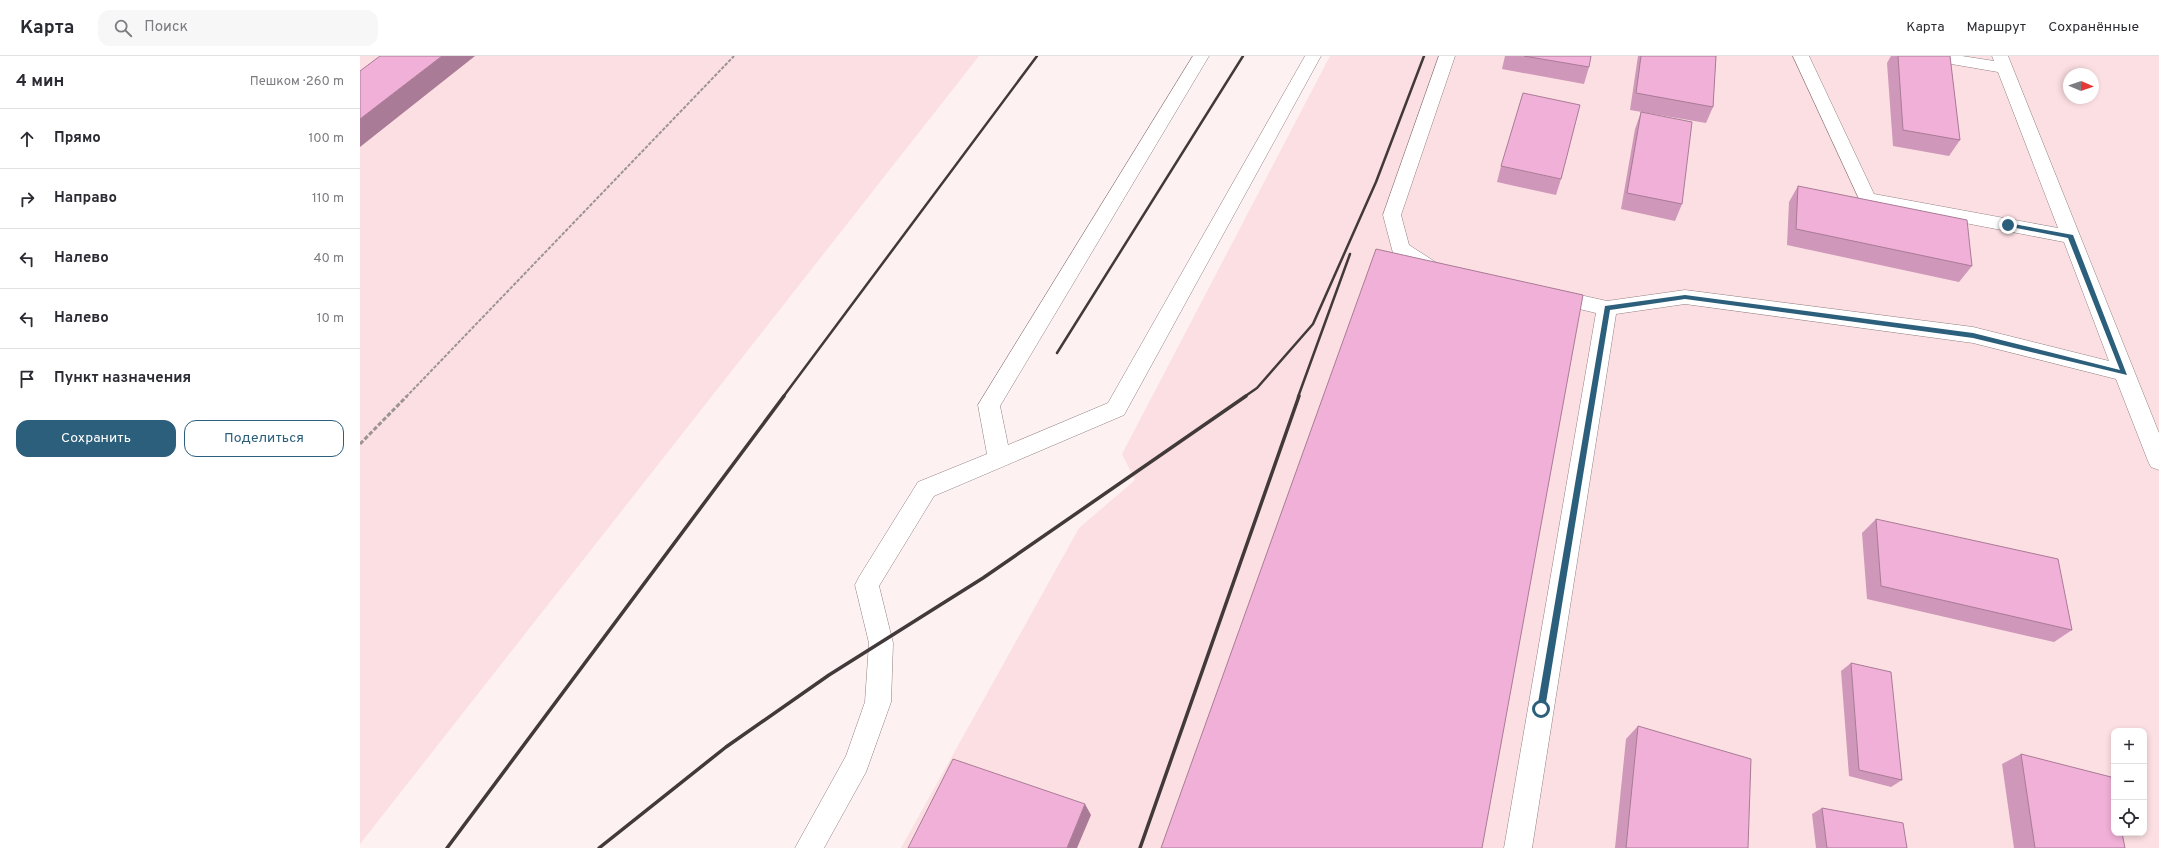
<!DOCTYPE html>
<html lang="ru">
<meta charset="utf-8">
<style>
:root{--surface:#fff;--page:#f7f7f7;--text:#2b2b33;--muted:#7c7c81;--line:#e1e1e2;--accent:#2b5f7b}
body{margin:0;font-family:Overpass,sans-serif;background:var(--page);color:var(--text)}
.controls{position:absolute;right:12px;bottom:12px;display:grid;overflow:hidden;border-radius:8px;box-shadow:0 2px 6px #0003}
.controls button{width:36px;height:36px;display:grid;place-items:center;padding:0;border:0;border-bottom:1px solid var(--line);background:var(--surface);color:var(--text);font:20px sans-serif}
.compass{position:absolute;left:1703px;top:12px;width:36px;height:36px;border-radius:50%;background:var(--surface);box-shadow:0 2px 6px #0003;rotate:92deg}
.stop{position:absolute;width:12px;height:12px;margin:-9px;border:3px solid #2b5f7b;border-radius:50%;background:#fff}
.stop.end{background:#2b5f7b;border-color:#fff;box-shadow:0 1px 4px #0008}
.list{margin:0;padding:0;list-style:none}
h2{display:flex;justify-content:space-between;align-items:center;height:52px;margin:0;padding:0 16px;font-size:17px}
h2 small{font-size:13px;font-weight:400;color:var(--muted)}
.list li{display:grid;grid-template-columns:26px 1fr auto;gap:12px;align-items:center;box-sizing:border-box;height:60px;padding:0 16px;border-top:1px solid var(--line)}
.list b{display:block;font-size:15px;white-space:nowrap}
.list em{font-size:13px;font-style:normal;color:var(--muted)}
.actions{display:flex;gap:8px;padding:12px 16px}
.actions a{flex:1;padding:9px 0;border:1px solid var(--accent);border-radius:12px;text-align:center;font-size:14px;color:var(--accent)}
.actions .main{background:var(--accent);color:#fff}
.icon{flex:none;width:22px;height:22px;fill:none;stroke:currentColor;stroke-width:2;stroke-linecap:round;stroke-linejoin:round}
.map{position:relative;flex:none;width:1799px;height:792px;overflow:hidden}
header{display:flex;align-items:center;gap:24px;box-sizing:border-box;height:56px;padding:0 20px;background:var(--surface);border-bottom:1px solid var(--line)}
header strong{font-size:19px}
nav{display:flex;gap:22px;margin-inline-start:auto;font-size:14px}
.search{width:280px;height:36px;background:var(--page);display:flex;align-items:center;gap:10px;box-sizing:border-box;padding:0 14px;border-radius:12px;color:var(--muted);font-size:15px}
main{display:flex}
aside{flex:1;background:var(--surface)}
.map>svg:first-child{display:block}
.built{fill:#fcdfe2;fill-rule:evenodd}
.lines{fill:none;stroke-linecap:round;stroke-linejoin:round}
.minor-casing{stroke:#928082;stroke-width:1}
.path-far1{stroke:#9c9394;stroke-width:2;stroke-dasharray:3.5 1.5;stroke-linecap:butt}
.path{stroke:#9c9394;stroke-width:3;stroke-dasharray:4.5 2;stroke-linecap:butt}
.minor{fill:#fff;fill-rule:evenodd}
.rail-far1{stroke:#41393a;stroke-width:2.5}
.rail{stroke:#41393a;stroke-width:3.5}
.wall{fill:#cf97b9}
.shaded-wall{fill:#a97b96}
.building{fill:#f1b0d7;stroke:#a97b96}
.route{fill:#2b5f7b}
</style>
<header>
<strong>Карта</strong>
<div class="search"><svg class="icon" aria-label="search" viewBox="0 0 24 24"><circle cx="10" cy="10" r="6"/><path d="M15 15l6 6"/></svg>Поиск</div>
<nav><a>Карта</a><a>Маршрут</a><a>Сохранённые</a></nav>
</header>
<main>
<aside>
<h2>4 мин<small>Пешком · 260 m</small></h2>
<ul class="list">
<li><svg class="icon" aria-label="ahead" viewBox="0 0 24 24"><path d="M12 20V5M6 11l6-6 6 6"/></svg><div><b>Прямо</b></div><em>100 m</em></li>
<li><svg class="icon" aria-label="right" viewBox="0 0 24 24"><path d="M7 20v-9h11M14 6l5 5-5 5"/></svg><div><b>Направо</b></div><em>110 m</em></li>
<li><svg class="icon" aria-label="left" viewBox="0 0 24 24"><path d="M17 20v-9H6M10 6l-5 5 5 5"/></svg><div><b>Налево</b></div><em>40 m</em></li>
<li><svg class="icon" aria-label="left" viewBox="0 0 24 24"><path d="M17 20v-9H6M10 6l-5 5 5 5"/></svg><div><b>Налево</b></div><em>10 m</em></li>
<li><svg class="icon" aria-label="arrive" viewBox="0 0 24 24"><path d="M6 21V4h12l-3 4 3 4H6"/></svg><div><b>Пункт назначения</b></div></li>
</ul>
<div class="actions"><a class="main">Сохранить</a><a>Поделиться</a></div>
</aside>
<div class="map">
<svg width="1799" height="792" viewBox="0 0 1799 792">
<rect width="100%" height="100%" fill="#fdf1f2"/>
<path class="built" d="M0 0H619L0 788Z
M970 0H1799V792H541L719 472 775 424 762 398ZM1709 18H1733V42H1709ZM1754 675H1784V777H1754Z"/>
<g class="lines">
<g class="minor-casing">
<path id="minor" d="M833 0H849L640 350 648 389 748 347 945 0H961L764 359 574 440 519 530 533 587 531 646 506 716 464 792H435L486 700 505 646 509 587 495 529 499 521 558 426 627 398 618 349Z
M1079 0H1095L1041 159 1049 189 1080 209 1088 211 1091 216 1088 221C1068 227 1049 207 1033 197L1023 159Z
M1433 0H1449L1514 138 1698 172 1638 16 1574 5 1568 3 1566 0H1602L1634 5 1632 0H1648L1799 377V414L1791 411 1788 405 1756 323 1613 287 1325 248 1256 258 1172 792H1144L1236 257 1186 245 1183 240 1186 235 1193 233 1247 245 1325 234 1613 271 1749 305 1704 186 1501 147Z"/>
</g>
<path class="path-far1" d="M46 341 374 0"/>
<path class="path" d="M0 388 47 340"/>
<use href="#minor" class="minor"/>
<path class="rail-far1" d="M697 297 883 0
M423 341 677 0
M884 341 897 332 953 268 1016 126 1064 0
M938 341 990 198"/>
<path class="rail" d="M87 792 424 340
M239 792 366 691 469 619 623 522 886 340
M780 792 939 340"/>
</g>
<path class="wall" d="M1145 0H1231L1229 11 1224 28 1142 13Z
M1278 0H1356L1353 51 1346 67 1270 54Z
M1531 0H1590L1600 84 1589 100 1533 90 1527 7Z
M1281 56 1322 148 1315 165 1261 153 1275 73Z
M1141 110 1201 123 1196 139 1137 126Z
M1438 130 1612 210 1599 226 1427 189 1429 146Z
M1516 463 1712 574 1694 586 1507 543 1502 477Z
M1491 607 1542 724 1531 731 1489 720 1481 615Z
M1278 670 1388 792H1255L1266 683Z
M1661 698 1765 792H1654L1642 708Z
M1462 752 1547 792H1456L1452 758Z"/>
<path class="shaded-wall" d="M82 0H115L0 91V63Z
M725 748 731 759 717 792H707Z"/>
<path class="building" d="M20 0H82L0 63V15Z
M1164 0H1231L1229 11Z
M1281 0H1356L1353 51 1276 37Z
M1538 0H1590L1600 84 1543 74Z
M1163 37 1220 49 1201 123 1141 110Z
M1281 56 1332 66 1322 148 1267 137Z
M1438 130 1607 164 1612 210 1436 173Z
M1016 193 1223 239 1122 792H801Z
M1516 463 1698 503 1712 574 1521 530Z
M1491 607 1531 616 1542 724 1499 714Z
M1278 670 1391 703 1388 792H1266Z
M1661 698 1751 721 1754 736V777H1762L1765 792H1675Z
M593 703 725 748 707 792H548Z
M1462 752 1543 767 1547 792H1467Z"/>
<path class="route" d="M1648 167 1713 179 1767 319 1613 282 1325 243 1250 254 1185 653 1184 656H1178L1177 653 1245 250 1325 239 1613 277 1760 314 1708 182 1646 170Z"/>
</svg>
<div class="controls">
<button>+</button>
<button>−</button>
<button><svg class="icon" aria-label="locate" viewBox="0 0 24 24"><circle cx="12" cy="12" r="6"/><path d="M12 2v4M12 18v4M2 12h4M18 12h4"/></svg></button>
</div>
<svg class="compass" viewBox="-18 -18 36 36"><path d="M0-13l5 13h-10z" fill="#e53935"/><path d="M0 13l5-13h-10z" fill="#7c7c81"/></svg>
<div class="stop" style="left:1181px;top:653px"></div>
<div class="stop end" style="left:1648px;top:169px"></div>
</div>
</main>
